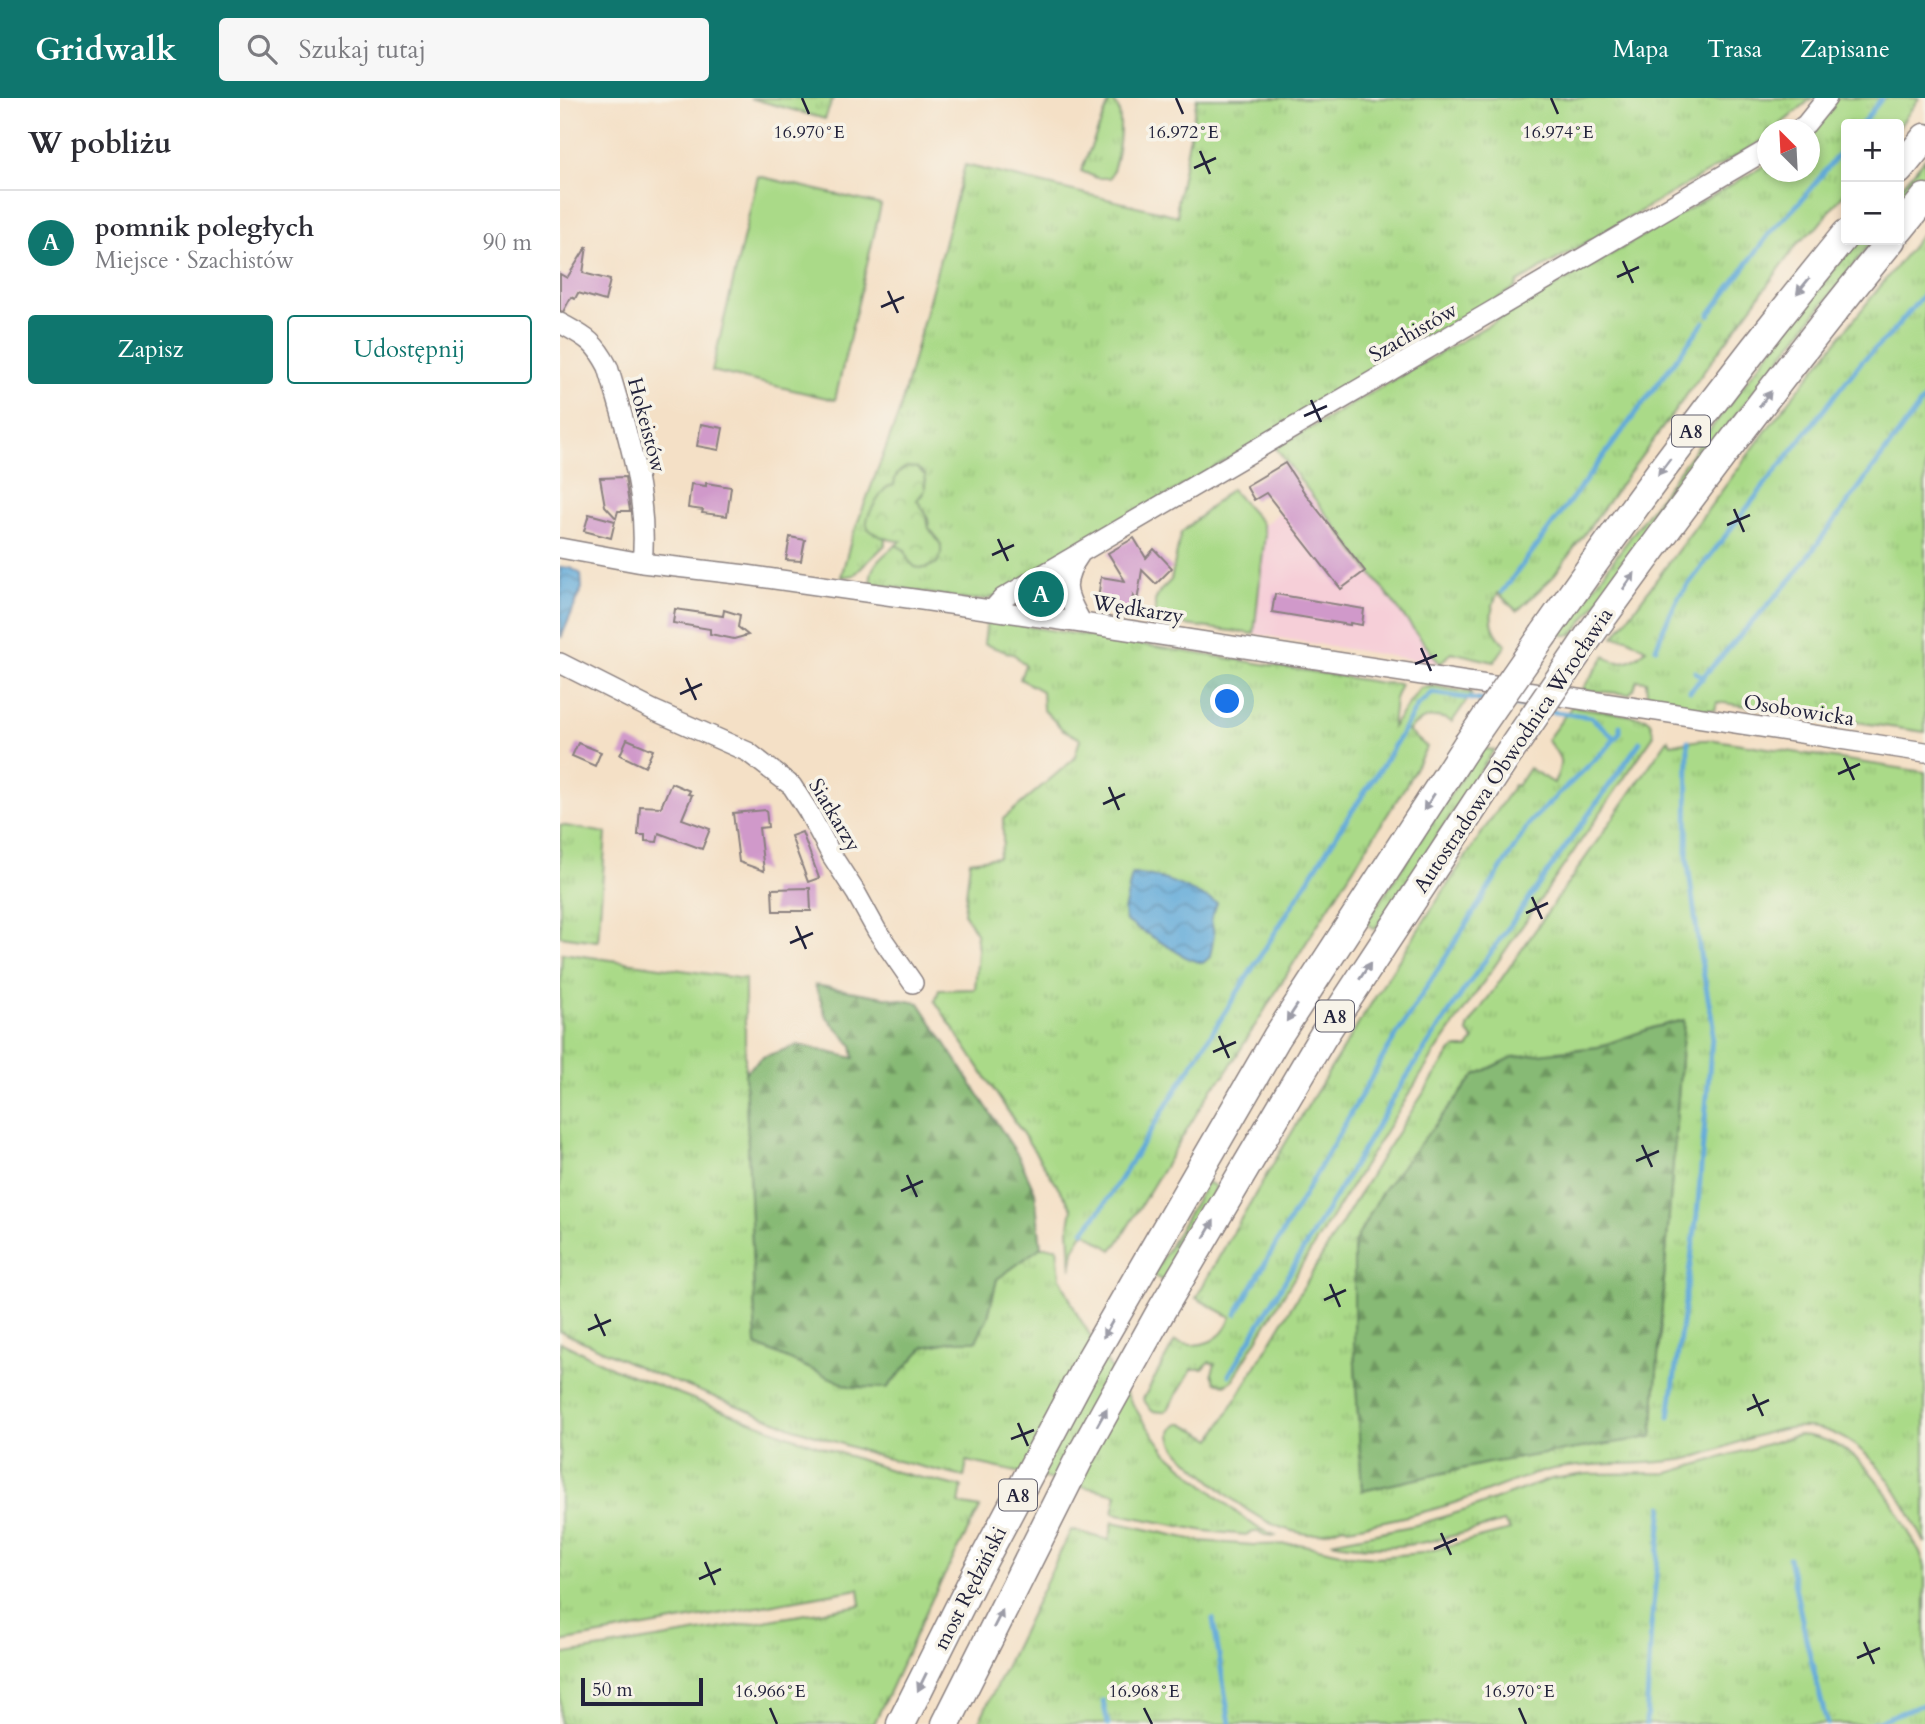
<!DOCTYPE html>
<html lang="pl">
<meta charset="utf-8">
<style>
:root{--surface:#fff;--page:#f7f7f7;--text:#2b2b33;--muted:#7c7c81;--line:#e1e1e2;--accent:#0f766e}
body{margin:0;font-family:Cardo,serif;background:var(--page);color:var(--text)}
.controls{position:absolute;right:21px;top:21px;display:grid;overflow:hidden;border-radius:7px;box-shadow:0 4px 10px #0003}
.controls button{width:63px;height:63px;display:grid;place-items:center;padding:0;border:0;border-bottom:2px solid var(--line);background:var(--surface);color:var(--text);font:35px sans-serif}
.compass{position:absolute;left:1197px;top:21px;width:63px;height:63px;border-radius:50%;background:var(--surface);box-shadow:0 4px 10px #0003;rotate:336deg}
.scale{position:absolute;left:21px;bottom:18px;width:122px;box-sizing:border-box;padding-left:7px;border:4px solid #22223b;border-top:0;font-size:19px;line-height:24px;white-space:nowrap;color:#22223b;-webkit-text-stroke:5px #f7f3e8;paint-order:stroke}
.you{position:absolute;left:668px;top:604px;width:24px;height:24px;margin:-18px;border:5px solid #fff;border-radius:50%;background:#1a73e8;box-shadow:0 0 0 10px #1a73e833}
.badge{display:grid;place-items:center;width:46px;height:46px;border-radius:50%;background:var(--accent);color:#fff;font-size:23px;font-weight:700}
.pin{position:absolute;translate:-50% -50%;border:4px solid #fff;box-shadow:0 2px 7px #0006}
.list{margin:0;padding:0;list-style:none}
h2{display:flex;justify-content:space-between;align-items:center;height:91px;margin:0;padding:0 28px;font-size:30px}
h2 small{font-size:23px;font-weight:400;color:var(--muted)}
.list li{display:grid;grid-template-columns:46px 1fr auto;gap:21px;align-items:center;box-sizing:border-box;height:105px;padding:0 28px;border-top:2px solid var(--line)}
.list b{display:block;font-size:26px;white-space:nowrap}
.list p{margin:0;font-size:23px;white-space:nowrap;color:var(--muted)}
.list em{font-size:23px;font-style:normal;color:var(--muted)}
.actions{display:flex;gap:14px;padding:21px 28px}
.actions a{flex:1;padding:16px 0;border:2px solid var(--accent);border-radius:7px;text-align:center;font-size:24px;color:var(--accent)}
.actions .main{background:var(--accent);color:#fff}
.icon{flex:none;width:38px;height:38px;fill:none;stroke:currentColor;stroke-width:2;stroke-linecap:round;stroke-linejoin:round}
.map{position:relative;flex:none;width:1365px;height:1626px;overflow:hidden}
header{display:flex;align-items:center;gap:42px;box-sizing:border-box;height:98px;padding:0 35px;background:var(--accent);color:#fff}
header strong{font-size:33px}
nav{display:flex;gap:38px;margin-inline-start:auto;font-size:24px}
.search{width:490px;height:63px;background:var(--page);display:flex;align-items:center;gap:18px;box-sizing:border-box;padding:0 24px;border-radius:7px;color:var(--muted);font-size:26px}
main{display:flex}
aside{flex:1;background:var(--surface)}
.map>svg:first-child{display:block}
.built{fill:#f6cfd8}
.grass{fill:url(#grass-tufts);stroke:#667e62;stroke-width:2;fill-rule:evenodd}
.forest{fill:url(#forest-firs);stroke:#546e58;stroke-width:2}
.park{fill:url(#park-crowns);stroke:#667e62;stroke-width:2}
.garden{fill:#aada88;stroke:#667e62;stroke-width:2}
.water{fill:url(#water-waves);stroke:#42668a;stroke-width:2}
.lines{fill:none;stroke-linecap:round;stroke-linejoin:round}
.stream{stroke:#62aad9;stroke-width:5}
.building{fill:#d099ca}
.minor-casing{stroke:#8b8180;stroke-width:22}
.highway-casing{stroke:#8b8180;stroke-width:31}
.minor{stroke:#fff;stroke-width:19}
.highway{stroke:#fff;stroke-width:28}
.highway-bridge-casing{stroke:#8b8180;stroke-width:31;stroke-linecap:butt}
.highway-bridge{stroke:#fff;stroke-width:28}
.oneway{fill:#9c9ca7}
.ticks{fill:none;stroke:#22223b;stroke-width:2.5}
.labels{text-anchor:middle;stroke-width:7;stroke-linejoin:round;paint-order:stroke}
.shield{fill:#f7f3e8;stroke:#62616f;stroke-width:2}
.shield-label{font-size:19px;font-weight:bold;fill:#22223b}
.street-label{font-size:21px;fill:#22223b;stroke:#f7f3e8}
.ticks-label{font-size:18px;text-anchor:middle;fill:#22223b;stroke:#f7f3e8;stroke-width:7;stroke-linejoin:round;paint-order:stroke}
</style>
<header>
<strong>Gridwalk</strong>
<div class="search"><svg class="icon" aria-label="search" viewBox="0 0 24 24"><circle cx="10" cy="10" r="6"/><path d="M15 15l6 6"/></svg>Szukaj tutaj</div>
<nav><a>Mapa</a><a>Trasa</a><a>Zapisane</a></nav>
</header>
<main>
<aside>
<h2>W pobliżu<small></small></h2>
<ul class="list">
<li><span class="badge">A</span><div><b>pomnik poległych</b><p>Miejsce · Szachistów</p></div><em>90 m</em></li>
</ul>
<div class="actions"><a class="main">Zapisz</a><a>Udostępnij</a></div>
</aside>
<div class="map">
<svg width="1365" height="1626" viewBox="0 0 1365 1626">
<defs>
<pattern id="grass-tufts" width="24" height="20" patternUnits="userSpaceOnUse" patternTransform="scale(1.75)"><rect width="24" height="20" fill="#aada88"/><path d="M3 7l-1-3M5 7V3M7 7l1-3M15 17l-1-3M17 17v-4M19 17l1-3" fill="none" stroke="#92bb76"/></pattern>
<pattern id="forest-firs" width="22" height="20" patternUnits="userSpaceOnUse" patternTransform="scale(1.75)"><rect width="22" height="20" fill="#87ba74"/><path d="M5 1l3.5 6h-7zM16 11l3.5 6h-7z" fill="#6e9760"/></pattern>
<pattern id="park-crowns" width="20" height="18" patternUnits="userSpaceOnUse" patternTransform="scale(1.75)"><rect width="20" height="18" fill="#aada88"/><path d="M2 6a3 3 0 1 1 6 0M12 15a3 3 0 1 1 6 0" fill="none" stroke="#92bb76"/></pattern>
<pattern id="water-waves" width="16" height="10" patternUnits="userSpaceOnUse" patternTransform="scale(1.75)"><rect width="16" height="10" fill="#62aad9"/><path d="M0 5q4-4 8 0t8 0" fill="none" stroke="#508ab1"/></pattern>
</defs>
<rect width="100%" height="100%" fill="#f7f3e8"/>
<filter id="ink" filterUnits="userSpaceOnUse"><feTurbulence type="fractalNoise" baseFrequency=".0143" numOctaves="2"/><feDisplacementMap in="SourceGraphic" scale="14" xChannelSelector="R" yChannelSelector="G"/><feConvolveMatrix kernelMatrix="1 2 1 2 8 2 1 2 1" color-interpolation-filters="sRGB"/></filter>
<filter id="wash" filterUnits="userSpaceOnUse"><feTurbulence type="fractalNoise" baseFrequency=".00686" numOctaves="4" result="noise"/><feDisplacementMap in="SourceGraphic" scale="28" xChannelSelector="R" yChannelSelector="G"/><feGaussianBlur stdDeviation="1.57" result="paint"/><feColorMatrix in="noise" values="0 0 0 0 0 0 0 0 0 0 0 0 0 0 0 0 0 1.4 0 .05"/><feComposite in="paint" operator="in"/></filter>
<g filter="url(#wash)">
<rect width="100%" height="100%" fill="#f4e0c6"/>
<path class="built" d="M746 392 870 552 880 566 695 536 705 436 703 428Z"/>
<path class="grass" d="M190 0H273L265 21Z
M551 0C552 2 557 8 558 10 563 28 558 63 550 80H537L521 73Z
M637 0H1252L1215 31 1208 32 1207 38 1200 44 958 184 955 190 441 496 428 501 407 502 312 485C306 470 325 456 336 447L345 452 348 462 366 470 377 464 379 442 369 430 368 420 356 402 363 396 366 382 362 373 335 384 334 387 316 405 312 414 309 416 317 437H321L325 440V447L294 477 281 479 291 442 339 315 405 67 618 118 617 105Z
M1276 0H1359L1339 29V26H1286V93L1257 129 1239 144 992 480 957 513 938 495C928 514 929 532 946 547L934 564 891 554 880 566 716 350 1207 66 1208 74H1250V34L1256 29Z
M1365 60V78L1339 110V92Z
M1365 132V634L1157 604 1155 612 1129 611 1112 600 1087 596 1086 583 1077 582 1074 591 1069 596 1022 592 1045 558C1060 570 1074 563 1086 551L1067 540 1054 539 1211 326Z
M1298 142H1313L1168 327 1013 537H999C1096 403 1194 270 1298 142Z
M497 477 500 479 503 513 456 507V502Z
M427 522 822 585 841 586 835 601 832 629 860 590 874 588 912 595 892 624C875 614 861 619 848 633L867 649 845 689 751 837 664 978 652 990 558 1145 552 1152 526 1135 522 1136 514 1152 511 1172 509 1128 512 1110 375 903 379 892 415 891 418 852 416 835 404 815 410 763 438 759 443 746V721L514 661 520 641 502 631 483 611 482 593 460 581 465 567 455 557 424 546Z
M1012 608 1085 620 1090 624 1094 637 876 953 743 1165 672 1283 665 1287 655 1284 652 1275 655 1266 649 1264 643 1271H632L608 1311 603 1314 592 1313 583 1301 615 1243C639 1253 663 1243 671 1219L636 1200C734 1024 841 854 954 687L957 688 969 670 994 685C1004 664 1002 659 987 642Z
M1108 641 1111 646 1142 642H1155L1365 674V1445C1343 1402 1318 1352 1270 1334 1225 1316 1171 1352 1126 1361 1082 1369 1037 1363 994 1371 962 1378 933 1392 903 1402 866 1415 828 1423 789 1430L784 1428C772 1431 761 1438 747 1436 696 1430 658 1388 621 1356 611 1345 604 1329 623 1325L652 1341 821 1060 891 953 896 950H908L914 942 908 935V929ZM1124 922 1092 1339 928 1365 802 1393 794 1248V1145L997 953 1038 949 1095 929Z
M921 650 934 652 815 831 806 825Z
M0 727 46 735 38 843 0 838Z
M2 855 185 881V974L196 1247 327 1290 364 1248 395 1243 416 1242 428 1219 437 1181 481 1149H497L500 1179 517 1216 582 1321 606 1354 677 1415 698 1430 717 1438 705 1437 699 1434H693L687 1437 645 1433 553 1415 557 1396 407 1363 404 1379 321 1359 234 1330 90 1274 0 1233V892Z
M647 1084 657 1089 603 1183 593 1177Z
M0 1244 55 1271 224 1336 336 1374 402 1389 399 1406 420 1410 372 1501 314 1626H0V1557L301 1507 299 1491 0 1544Z
M1238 1337C1294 1339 1326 1389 1349 1435 1355 1445 1363 1458 1365 1469 1365 1485 1365 1502 1365 1518 1365 1554 1365 1590 1365 1626H418L511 1432 549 1442 553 1424 640 1443 693 1447 739 1446 791 1457 817 1459 861 1455 950 1432 943 1424C885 1441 832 1457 771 1444L856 1427 906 1412 991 1381 1026 1376 1108 1375Z"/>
<path class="forest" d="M255 887 359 905 459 1059 475 1094 481 1149 437 1181 428 1219 416 1243H395L364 1249 327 1290 291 1289 196 1247 185 974 203 959 238 947 294 960 292 947 266 918Z
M1124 922 1092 1339 928 1365 802 1393 794 1248V1145L823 1092 915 977 953 959 1038 949 1095 929Z"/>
<path class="park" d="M347 369 357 370 365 377V392L357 402 366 416 369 430 381 447V457L377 465 366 470H361L355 469 348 462 345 452 336 447 341 443C332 443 309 437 307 427 305 419 319 399 324 392 328 388 329 388 334 387 335 378 338 373 347 369Z"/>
<path class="garden" d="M198 78 321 107 275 302 152 273Z
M671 391 701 424 705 436 694 536 595 523V503L600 493 611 482 621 435Z"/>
<path class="water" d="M0 469 11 470 21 476 22 490 1 540Z
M572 776C603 776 630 792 657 805L651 821 654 837 650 859 643 865 629 861 566 823 564 813Z"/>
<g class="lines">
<path class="stream" d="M1302 26 1322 0
M1149 217 1210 135 1239 105 1286 47
M942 494 1144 224
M1096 550 1105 527 1118 500 1176 424 1302 263 1329 238 1365 195
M1135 574 1143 580
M1130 593 1233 479 1365 300
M946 606 968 609
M988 613 1031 619 1055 640
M524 1133 542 1110 782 728 821 670 858 607 872 595 926 603
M676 1216 826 954 971 723 1048 649 1060 634V628
M669 1277 840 989 902 895 1080 644
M1109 1319 1137 1117 1153 927 1140 856 1127 759 1128 643
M1229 1460 1247 1545 1267 1626
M653 1521 670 1626
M543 1603 548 1626
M1086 1626 1091 1528 1103 1408
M1310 1626 1365 1606"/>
</g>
<g id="blocks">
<path class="building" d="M27 148 23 175 50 182 45 203 18 195 15 201 11 199 3 214 0 213V176L7 180Z
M141 326 163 330 159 352 137 348Z
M725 365 744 394 805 473 781 491 706 395 694 402 686 388Z
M65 379 70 413H58L56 420 45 408 40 380Z
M146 385 171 389 167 418 142 415 143 412 128 410 131 386 146 388Z
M29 416 55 423 51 440 24 433Z
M230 439 245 442 241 463 226 462Z
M574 440 586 460 594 451 612 470 596 486 582 472 577 504 573 497 571 513 537 508 541 479 565 483 548 455Z
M715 496 804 511 802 527 790 525V527L712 514Z
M115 511 163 518 164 512 180 517 178 529 188 537 174 541 150 536V531L113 525Z
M67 641 93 652 85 669 60 657Z
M18 645 41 654 35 668 12 658Z
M111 685 130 693 128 696 132 697 122 721 150 731 142 751 99 735 97 744 85 743V737H78L80 708 101 709Z
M206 712 208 729 199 730 204 773 179 764 173 715Z
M242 734 259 780 248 784 231 738Z
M250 790 251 813H213L212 791Z"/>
</g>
</g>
<g filter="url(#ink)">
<use href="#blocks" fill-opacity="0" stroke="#8b8180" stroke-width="2"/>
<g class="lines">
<g class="minor-casing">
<path id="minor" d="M1238 32 1246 26 1267 0
M0 225C25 239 34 242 48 269 66 331 89 399 82 465
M0 450 82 465 186 477 522 525 1365 654
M520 456C500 484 506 498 522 525
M432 512 443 500 462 489 1208 51
M0 565 93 612 188 654 232 688 248 713 272 758 296 795 317 833 353 885"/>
</g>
<g class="highway-casing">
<path id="highway" d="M1339 72 1365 40
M1339 132 1365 100
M984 536C1079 399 1180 265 1286 136
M1029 538C1126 403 1226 271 1331 142
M341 1626 415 1478 526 1269 582 1172 717 939 907 647
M386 1626 520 1359 601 1213 763 938 949 655"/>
</g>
<use href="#minor" class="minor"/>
<use href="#highway" class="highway"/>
<g class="highway-bridge-casing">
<path id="highway-bridge" d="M907 647 984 536
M949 655 1029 538"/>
</g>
<use href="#highway-bridge" class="highway-bridge"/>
</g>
<defs><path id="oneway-solid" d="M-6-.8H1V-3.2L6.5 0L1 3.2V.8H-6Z" transform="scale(1.75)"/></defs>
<g class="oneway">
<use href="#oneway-solid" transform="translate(1243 188) rotate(129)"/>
<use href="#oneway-solid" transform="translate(1205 301) rotate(-53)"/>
<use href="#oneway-solid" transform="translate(1104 369) rotate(127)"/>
<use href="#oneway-solid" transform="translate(1069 483) rotate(-55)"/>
<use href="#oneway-solid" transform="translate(869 704) rotate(123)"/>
<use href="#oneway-solid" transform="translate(805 873) rotate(-57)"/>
<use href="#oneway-solid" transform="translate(732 915) rotate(123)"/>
<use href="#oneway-solid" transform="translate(649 1131) rotate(-60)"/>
<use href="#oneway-solid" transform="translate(548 1231) rotate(120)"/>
<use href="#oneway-solid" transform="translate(542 1319) rotate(-61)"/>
<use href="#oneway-solid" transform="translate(438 1521) rotate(-63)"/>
<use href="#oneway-solid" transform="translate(362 1584) rotate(116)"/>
</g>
</g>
<path class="ticks" d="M242 0 249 16M616 0 623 16M991 0 998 16M640 53 650 76M634 70 656 60M1063 163 1073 185M1057 179 1079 169M328 193 338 215M321 209 344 199M751 302 761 324M744 318 767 308M1174 411 1184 434M1167 427 1190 417M438 441 448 463M432 457 454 447M861 550 871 573M855 566 877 557M126 580 136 602M120 596 142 586M1284 660 1294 682M1278 676 1300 666M549 689 559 712M543 706 565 696M972 799 982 821M966 815 988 805M236 828 246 851M230 845 253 835M659 938 669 960M653 954 676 944M1082 1047 1092 1069M1076 1063 1099 1053M347 1077 357 1099M341 1093 363 1083M770 1186 780 1209M764 1202 786 1192M35 1216 45 1238M28 1232 51 1222M1193 1296 1203 1318M1187 1312 1209 1302M458 1325 468 1348M451 1341 474 1332M881 1435 891 1457M874 1451 897 1441M145 1464 155 1487M139 1481 161 1471M1304 1544 1314 1566M1297 1560 1320 1550M210 1610 217 1626M584 1610 592 1626M959 1610 966 1626"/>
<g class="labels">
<g class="shield">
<rect x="1112" y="317.5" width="38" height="31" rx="5"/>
<rect x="756" y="902.5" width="38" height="31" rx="5"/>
<rect x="439" y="1381.5" width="38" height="31" rx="5"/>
</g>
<g class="shield-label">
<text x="1131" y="340">A8</text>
<text x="775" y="925">A8</text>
<text x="458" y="1404">A8</text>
</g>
<g class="street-label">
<text transform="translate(853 234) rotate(-30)" y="7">Szachistów</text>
<text transform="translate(87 327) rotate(75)" y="7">Hokeistów</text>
<text transform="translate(578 511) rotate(9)" y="7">Wędkarzy</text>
<text transform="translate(1239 612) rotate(9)" y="7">Osobowicka</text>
<text transform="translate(953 652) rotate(-56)" y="7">Autostradowa Obwodnica Wrocławia</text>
<text transform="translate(275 717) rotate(59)" y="7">Siatkarzy</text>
<text transform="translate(410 1490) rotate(-63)" y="7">most Rędziński</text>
</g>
</g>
<g class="ticks-label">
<text x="249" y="40">16.970°E</text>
<text x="623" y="40">16.972°E</text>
<text x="998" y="40">16.974°E</text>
<text x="210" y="1599">16.966°E</text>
<text x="584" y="1599">16.968°E</text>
<text x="959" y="1599">16.970°E</text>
</g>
</svg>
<div class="controls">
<button>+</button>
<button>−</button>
</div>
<svg class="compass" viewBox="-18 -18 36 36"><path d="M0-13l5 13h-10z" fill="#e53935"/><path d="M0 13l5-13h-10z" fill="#7c7c81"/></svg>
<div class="scale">50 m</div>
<div class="you"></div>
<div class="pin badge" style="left:481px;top:496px">A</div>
</div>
</main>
